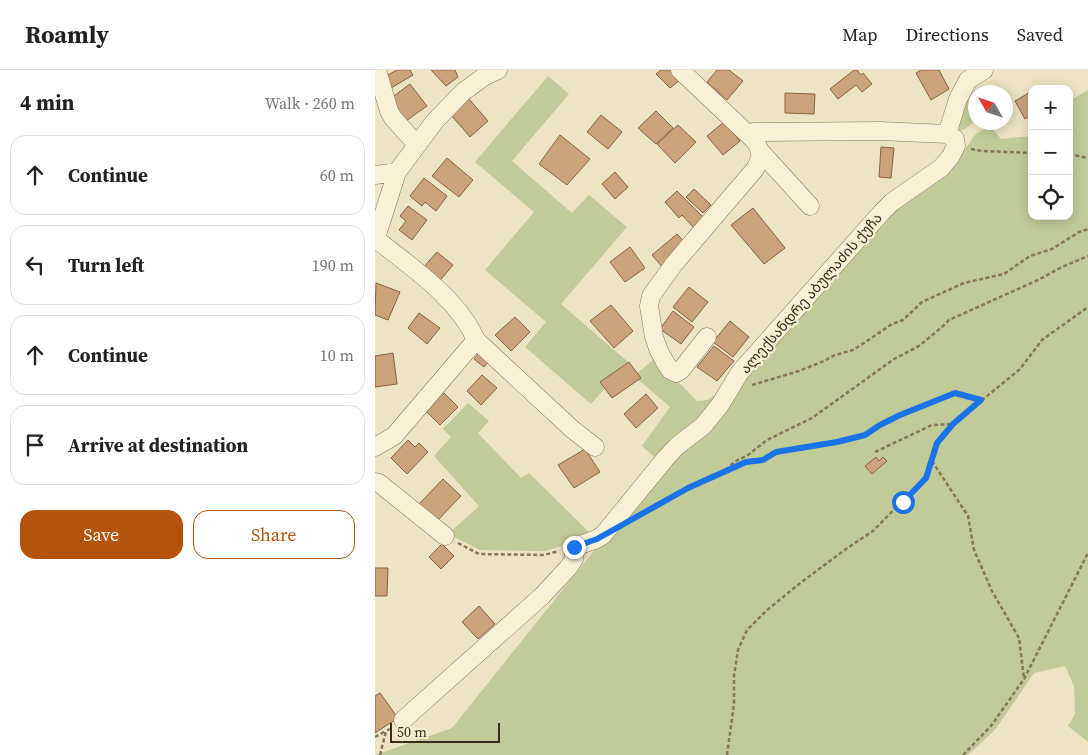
<!DOCTYPE html>
<meta charset="utf-8">
<style>
:root{--surface:#fff;--page:#f2f2f2;--text:#222;--muted:#767676;--line:#e0e0e0;--accent:#b45309}
body{margin:0;font-family:"Source Serif 4","Noto Sans Georgian",serif;background:var(--page);color:var(--text)}
.controls{position:absolute;right:15px;top:15px;display:grid;overflow:hidden;border-radius:10px;box-shadow:0 2px 12px #0003}
.controls button{width:45px;height:45px;display:grid;place-items:center;padding:0;border:0;border-bottom:1px solid var(--line);background:var(--surface);color:var(--text);font:25px sans-serif}
.compass{position:absolute;left:593px;top:15px;width:45px;height:45px;border-radius:50%;background:var(--surface);box-shadow:0 2px 12px #0003;rotate:309deg}
.scale{position:absolute;left:15px;bottom:12px;width:110px;box-sizing:border-box;padding-left:5px;border:2px solid #372c1e;border-top:0;font-size:14px;line-height:18px;white-space:nowrap;color:#372c1e;-webkit-text-stroke:4px #f5eed2;paint-order:stroke}
.stop{position:absolute;width:15px;height:15px;margin:-11px;border:4px solid #1a73e8;border-radius:50%;background:#fff}
.stop.end{background:#1a73e8;border-color:#fff;box-shadow:0 1px 5px #0008}
.list{margin:0;padding:0;list-style:none}
h2{display:flex;justify-content:space-between;align-items:center;height:65px;margin:0;padding:0 20px;font-size:21px}
h2 small{font-size:16px;font-weight:400;color:var(--muted)}
.list li{display:grid;grid-template-columns:32px 1fr auto;gap:15px;align-items:center;box-sizing:border-box;height:80px;margin:0 10px 10px;padding:0 10px;border:1px solid var(--line);border-radius:15px}
.list b{display:block;font-size:19px;white-space:nowrap}
.list em{font-size:16px;font-style:normal;color:var(--muted)}
.actions{display:flex;gap:10px;padding:15px 20px}
.actions a{flex:1;padding:11px 0;border:1px solid var(--accent);border-radius:15px;text-align:center;font-size:18px;color:var(--accent)}
.actions .main{background:var(--accent);color:#fff}
.icon{flex:none;width:28px;height:28px;fill:none;stroke:currentColor;stroke-width:2;stroke-linecap:round;stroke-linejoin:round}
.map{position:relative;flex:none;width:713px;height:685px;overflow:hidden}
header{display:flex;align-items:center;gap:30px;box-sizing:border-box;height:70px;padding:0 25px;background:var(--surface);border-bottom:1px solid var(--line)}
header strong{font-size:24px}
nav{display:flex;gap:28px;margin-inline-start:auto;font-size:18px}
main{display:flex}
aside{flex:1;background:var(--surface)}
.map>svg:first-child{display:block}
.green{fill:#c1cb97}
.building{fill:#cba279;stroke:#866240}
.lines{fill:none;stroke-linecap:round;stroke-linejoin:round}
.minor-casing{stroke:#87765a;stroke-width:19}
.path{stroke:#87765a;stroke-width:2.5;stroke-dasharray:4 2.5;stroke-linecap:butt}
.minor{stroke:#f8f1d6;stroke-width:18}
.route{stroke:#1a73e8;stroke-width:6}
.labels{text-anchor:middle;stroke-width:4.5;stroke-linejoin:round;paint-order:stroke}
.street-label{font-size:14px;fill:#372c1e;stroke:#f5eed2}
</style>
<header>
<strong>Roamly</strong>
<nav><a>Map</a><a>Directions</a><a>Saved</a></nav>
</header>
<main>
<aside>
<h2>4 min<small>Walk · 260 m</small></h2>
<ul class="list">
<li><svg class="icon" aria-label="ahead" viewBox="0 0 24 24"><path d="M12 20V5M6 11l6-6 6 6"/></svg><div><b>Continue</b></div><em>60 m</em></li>
<li><svg class="icon" aria-label="left" viewBox="0 0 24 24"><path d="M17 20v-9H6M10 6l-5 5 5 5"/></svg><div><b>Turn left</b></div><em>190 m</em></li>
<li><svg class="icon" aria-label="ahead" viewBox="0 0 24 24"><path d="M12 20V5M6 11l6-6 6 6"/></svg><div><b>Continue</b></div><em>10 m</em></li>
<li><svg class="icon" aria-label="arrive" viewBox="0 0 24 24"><path d="M6 21V4h12l-3 4 3 4H6"/></svg><div><b>Arrive at destination</b></div></li>
</ul>
<div class="actions"><a class="main">Save</a><a>Share</a></div>
</aside>
<div class="map">
<svg width="713" height="685" viewBox="0 0 713 685">
<rect width="100%" height="100%" fill="#ede4c3"/>
<path class="green" d="M173 6 194 24 137 91 197 143 214 125 252 157 186 234 253 292 216 334 150 277 171 252 110 200 159 142 100 92Z
M713 20V672L693 656 700 644 699 616 690 596 659 603 620 660 593 685H0L77 658 290 392 348 335 511 144 578 96 600 65 615 55 626 69 657 66V146H694V31Z
M590 24 600 37V51L593 57 582 63Z
M280 288 322 331 332 330 345 322 344 332 284 391 267 376 295 337 259 306Z
M93 333 114 351 103 363 146 408 154 403 219 467 170 481 105 480 73 464 104 436 59 386 76 367 68 359Z"/>
<path class="building" d="M22 0H35L38 5 16 18 9 7Z
M56 0H80L83 7 71 16Z
M286 0H295L305 10 295 18 281 4Z
M342 0H354L368 11 352 30 332 12Z
M479 0H482L486 5 488 3 497 14 487 22 481 15 463 29 455 19Z
M546 0H564L574 19 556 30 541 3Z
M35 14 52 36 31 51 15 29Z
M657 21V45L650 49 640 31Z
M410 23 440 24 439 44 410 43Z
M94 29 113 51 95 67 76 45Z
M281 41 298 58 281 74 263 58Z
M226 45 247 62 233 79 212 62Z
M349 52 365 71 348 85 332 66Z
M303 55 321 72 300 93 282 74Z
M185 65 215 89 192 115 164 94Z
M506 77 519 78 516 108 504 107Z
M72 88 98 110 84 127 57 106Z
M240 102 253 117 240 129 227 114Z
M49 108 72 126 61 141 50 132 47 136 35 126Z
M319 119 336 135 328 143 311 127Z
M302 121 329 148 319 158 307 145 304 148 290 132Z
M33 136 52 150 37 170 24 160 31 151 25 146Z
M378 138 410 178 389 194 356 155Z
M302 164 313 176 289 199 277 185Z
M255 177 270 198 250 212 235 192Z
M62 182 78 195 62 214 46 200Z
M1 213 25 222 13 250 0 245Z
M314 217 333 232 317 252 298 237Z
M236 235 258 261 239 278 215 251Z
M298 241 319 257 306 274 285 259Z
M44 243 65 258 52 274 33 258Z
M140 247 155 262 136 281 120 265Z
M355 251 374 267 358 287 338 272Z
M339 276 359 291 342 311 322 297Z
M105 282 115 290 109 297 99 289Z
M18 283 22 314 0 317V286Z
M254 292 266 308 237 328 225 312Z
M107 305 122 318 106 335 92 321Z
M65 319 83 337 65 355 48 338Z
M271 324 283 338 261 358 249 344Z
M33 370 40 377 44 373 53 382 32 404 16 388Z
M210 379 225 402 199 418 183 395Z
M501 387 504 391 508 387 512 391 497 404 490 396Z
M68 409 86 426 61 452 43 435Z
M67 474 79 486 66 499 54 487Z
M0 498H13L12 526H0Z
M104 536 120 554 103 569 87 552Z
M5 623 23 648 0 663V626Z"/>
<g class="lines">
<g class="minor-casing">
<path id="minor" d="M2 0 14 41 18 48 42 75
M305 0 380 71C387 83 387 87 380 99L299 194 276 226 274 236 279 267 284 281 290 292 295 300 301 303 306 300 332 267
M572 64 583 29 593 10 609 0
M386 82 435 136
M0 105 22 102
M1 169C36 197 83 228 101 270L197 359 220 377
M0 171 22 102 60 51 88 22 110 6 123 0
M0 377 19 366 101 270
M0 412 4 413 70 466
M28 650 167 526 193 498 199 489V477L222 469 228 465 290 389 302 376 328 356 345 335 365 302 507 142 517 132 566 98 576 86 581 76 580 69 572 64 505 61 378 62 373 64"/>
</g>
<path class="path" d="M596 79 607 81 657 83
M694 84 713 88
M377 315 424 301 449 291 460 285 478 280 495 269 517 254 528 250 547 232 589 213 629 204 655 186 677 179 704 162 713 159
M500 382 557 355 578 354
M557 391 593 446 599 480 617 521 644 568 649 609
M351 400 359 392 373 385 392 370 437 348 519 289 544 276 567 257 574 250 663 210 687 197 713 186
M267 444 313 418 371 392 388 390 401 382 462 372 490 365 505 355 525 345 580 323 606 330
M83 473 104 484 169 485 184 481
M0 667 11 661
M5 685 11 661 15 659
M352 685 359 634V606L363 580 372 560 391 541 424 514 471 479 498 461 551 407 562 373 578 354 645 299 667 270 713 237
M588 685 616 656 649 609 713 483"/>
<use href="#minor" class="minor"/>
</g>
<g class="lines">
<path class="route" d="M199 477 222 469 313 418 371 392 388 390 401 382 462 372 490 365 505 355 525 345 580 323 606 330 578 354 562 373 551 408 528 432"/>
</g>
<g class="labels">
<g class="street-label">
<text transform="translate(436 223) rotate(-49)" y="5">ალექსანდრე აბულაძის ქუჩა</text>
</g>
</g>
</svg>
<div class="controls">
<button>+</button>
<button>−</button>
<button><svg class="icon" aria-label="locate" viewBox="0 0 24 24"><circle cx="12" cy="12" r="6"/><path d="M12 2v4M12 18v4M2 12h4M18 12h4"/></svg></button>
</div>
<svg class="compass" viewBox="-18 -18 36 36"><path d="M0-13l5 13h-10z" fill="#e53935"/><path d="M0 13l5-13h-10z" fill="#767676"/></svg>
<div class="scale">50 m</div>
<div class="stop" style="left:528px;top:432px"></div>
<div class="stop end" style="left:199px;top:477px"></div>
</div>
</main>
